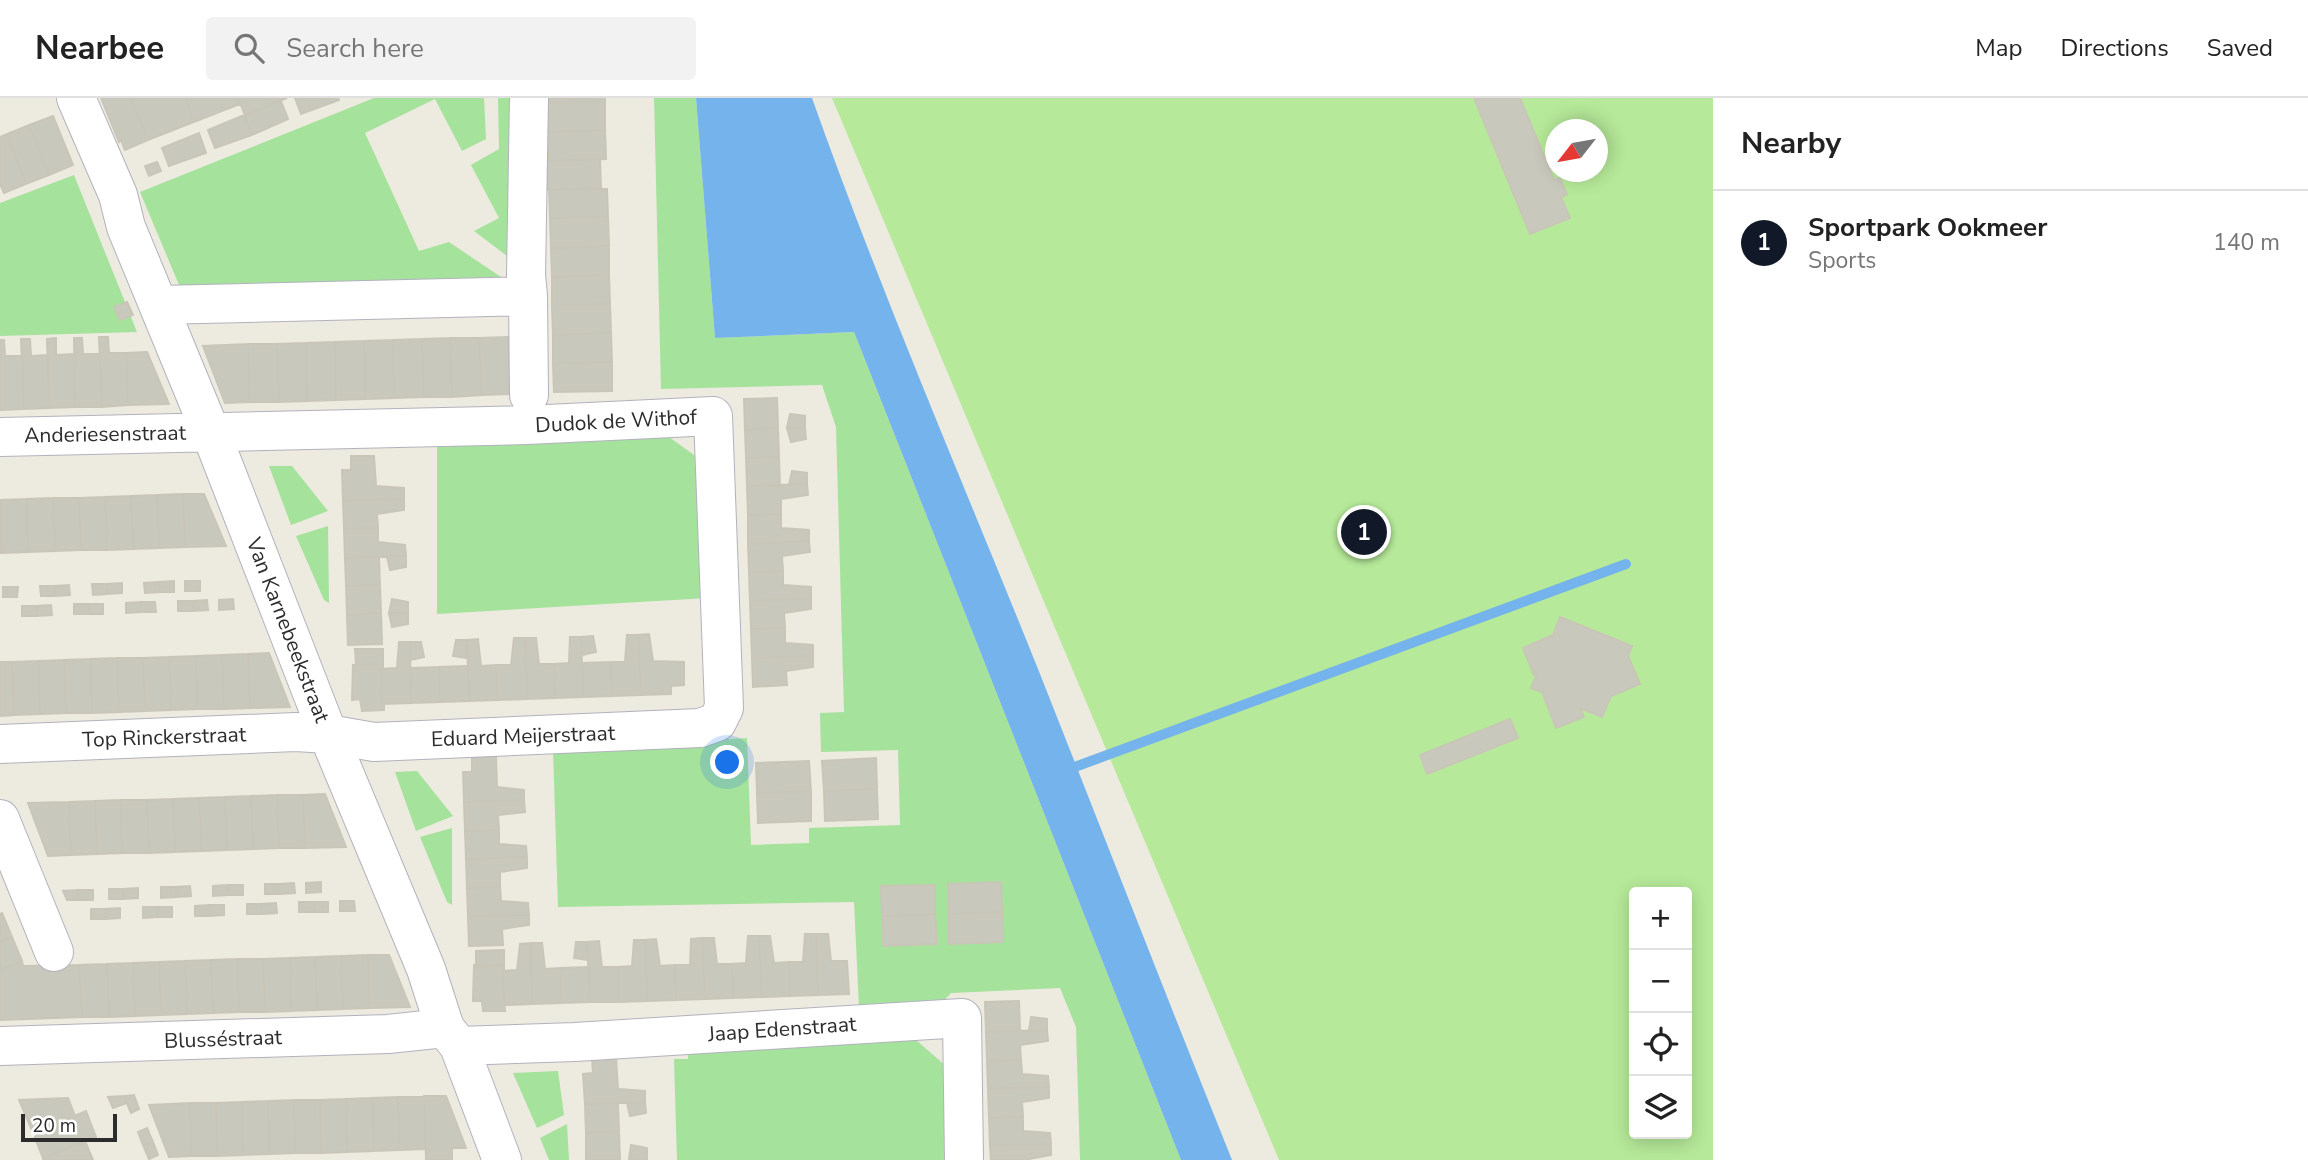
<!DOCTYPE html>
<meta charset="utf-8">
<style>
:root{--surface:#fff;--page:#f2f2f2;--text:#222;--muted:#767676;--line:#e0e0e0;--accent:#111827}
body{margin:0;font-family:"Nunito Sans",sans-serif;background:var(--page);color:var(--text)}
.controls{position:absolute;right:21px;bottom:21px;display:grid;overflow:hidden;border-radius:7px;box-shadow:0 4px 18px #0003}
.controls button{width:63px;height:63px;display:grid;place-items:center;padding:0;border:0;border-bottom:2px solid var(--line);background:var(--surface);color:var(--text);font:35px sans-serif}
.compass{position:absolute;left:1545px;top:21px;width:63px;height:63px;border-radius:50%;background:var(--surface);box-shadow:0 4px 18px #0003;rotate:239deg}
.scale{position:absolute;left:21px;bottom:18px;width:96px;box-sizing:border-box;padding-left:7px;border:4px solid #2c2c2c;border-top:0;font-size:19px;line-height:24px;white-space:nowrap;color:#2c2c2c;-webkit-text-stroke:5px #fff;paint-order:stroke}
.you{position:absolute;left:728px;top:665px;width:24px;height:24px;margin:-18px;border:5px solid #fff;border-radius:50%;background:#1a73e8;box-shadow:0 0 0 10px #1a73e833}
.badge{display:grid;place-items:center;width:46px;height:46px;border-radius:50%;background:var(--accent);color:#fff;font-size:23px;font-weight:700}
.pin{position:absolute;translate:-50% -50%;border:4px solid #fff;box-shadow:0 2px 7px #0006}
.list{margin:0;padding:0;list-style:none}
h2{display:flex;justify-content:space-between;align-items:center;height:91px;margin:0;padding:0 28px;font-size:30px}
h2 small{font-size:23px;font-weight:400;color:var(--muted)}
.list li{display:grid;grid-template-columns:46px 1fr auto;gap:21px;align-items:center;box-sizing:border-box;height:105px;padding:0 28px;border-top:2px solid var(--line)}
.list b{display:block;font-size:26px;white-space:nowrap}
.list p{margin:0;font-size:23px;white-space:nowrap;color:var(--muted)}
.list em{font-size:23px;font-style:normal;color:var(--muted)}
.icon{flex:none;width:38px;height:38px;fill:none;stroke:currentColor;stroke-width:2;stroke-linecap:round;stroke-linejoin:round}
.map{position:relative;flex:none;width:1713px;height:1062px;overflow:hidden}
header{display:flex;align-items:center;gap:42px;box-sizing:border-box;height:98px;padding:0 35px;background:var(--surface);border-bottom:2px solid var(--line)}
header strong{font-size:33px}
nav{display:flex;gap:38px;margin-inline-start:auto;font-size:24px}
.search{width:490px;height:63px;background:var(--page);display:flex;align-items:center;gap:18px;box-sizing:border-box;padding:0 24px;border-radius:7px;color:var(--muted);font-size:26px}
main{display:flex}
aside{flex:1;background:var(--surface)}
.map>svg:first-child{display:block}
.green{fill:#a5e29c}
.pitch{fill:#b6e999;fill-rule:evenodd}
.water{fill:#74b3ec}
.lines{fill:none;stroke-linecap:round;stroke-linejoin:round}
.stream{stroke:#74b3ec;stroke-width:10}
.building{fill:#c9c8bd;stroke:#c9c6b8;stroke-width:2}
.minor-casing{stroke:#b2b2bf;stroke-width:40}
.minor{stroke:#fff;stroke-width:38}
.labels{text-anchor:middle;stroke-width:5;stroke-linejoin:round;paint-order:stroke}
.street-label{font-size:21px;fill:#2c2c2c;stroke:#fff}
</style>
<header>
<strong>Nearbee</strong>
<div class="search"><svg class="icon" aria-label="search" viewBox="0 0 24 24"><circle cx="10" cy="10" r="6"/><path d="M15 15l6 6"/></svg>Search here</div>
<nav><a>Map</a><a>Directions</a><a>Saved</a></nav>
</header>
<main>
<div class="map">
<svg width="1713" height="1062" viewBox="0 0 1713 1062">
<rect width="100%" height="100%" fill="#edeadf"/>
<path class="green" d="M374 0H484L486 41 462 53 435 1 365 35 419 153 449 144 501 179 216 189 182 194 140 94Z
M498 0H514L519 167 474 133 499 120 471 67 499 51Z
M654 0H696L715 240 854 234 1181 1062H1080L1076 929 1060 890 951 895 938 909H859L854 804 558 809 553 651 747 640 751 747 809 745V730L900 727 898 652 821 654 820 615 844 614 836 329 822 287 661 291Z
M74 77 137 234 0 238V105Z
M669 339 701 362 707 500 437 516V349Z
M292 368 328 413 291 427 269 368Z
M328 428 329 505 324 502 296 438Z
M417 673 453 718 416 733 395 674Z
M452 730V807L447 804 420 739Z
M916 942 947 969 950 1062H677L674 961H688V950Z
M558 973 564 1017 537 1030 513 975Z
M567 1026 569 1062H549L540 1040Z"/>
<path class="pitch" d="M832 0H1713V1062H1279ZM1556 32H1598V74H1556ZM1634 794H1687V1036H1634Z"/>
<path class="water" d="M696 0H812C881 195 963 384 1040 576 1104 738 1167 900 1232 1062H1181L854 234 715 240Z"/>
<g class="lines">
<path class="stream" d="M1072 670 1626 466"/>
</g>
<path class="building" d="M101 0H131L148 42 125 52 121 42 119 44Z
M131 0H185L194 24 148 42Z
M185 0H238L240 6 194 24Z
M238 0H287L245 17Z
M295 0H338L339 2 301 16Z
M547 0H605V3L547 5Z
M1474 0H1520L1554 82 1560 80 1567 97 1561 99 1570 120 1530 136Z
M281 3 288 21 252 37 244 17Z
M605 3V32L547 34V5Z
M244 17 252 37 215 50 208 32Z
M53 18 73 67 49 77 29 27Z
M29 27 49 77 26 86 7 36Z
M605 32 606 61 549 63 547 34Z
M199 35 206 55 169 68 162 50Z
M7 36 26 86 4 95 0 86V39Z
M600 61 601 90 547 92V63Z
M157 64 161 73 149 78 145 68Z
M607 91 608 119 550 120 549 92Z
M608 119 609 148 551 150 550 120Z
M609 148V177L552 179 551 150Z
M609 177 610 206 552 207V179Z
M127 204 133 217 120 222 114 209Z
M610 206 611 235 553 237 552 207Z
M611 235 612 264 553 265V237Z
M99 239H108L109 255H126L128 307 102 309Z
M508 239 510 296 482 297 479 240Z
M56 240V257L74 256 75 309 49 310 47 241Z
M74 240H82L83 256H100L102 309H75Z
M450 240H479L482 297 452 299Z
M450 240 452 299H424L422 241Z
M21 241H30L31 258 48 257 49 310 24 311Z
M422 241 424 299 394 300 393 242Z
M0 242H4L5 258H22L24 311 0 312Z
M393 242 394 300 365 301 364 243Z
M364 243 365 301 336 302 335 244Z
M335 244 336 302 307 303 306 245Z
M306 245 307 303 279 304 277 246Z
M248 246 250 304 225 305 203 248Z
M248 246H277L279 304H250Z
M147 254 169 306 128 307 126 255Z
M612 264V293L554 294 553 265Z
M777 300 778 330 745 332 744 301Z
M790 316 805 318V330H787Z
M778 330 779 359 746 360 745 332Z
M787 330H805L806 341 791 344Z
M351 358H374L376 388 404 390V401L343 403 342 372H351Z
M779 359 780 388H747L746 360Z
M792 373 807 375V386L789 387Z
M807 386 808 397 781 401V416L748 417 747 388Z
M183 396H204L226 448 185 449Z
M183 396 185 449 159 450 157 397Z
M157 397 159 450 133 451 131 398Z
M131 398 133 451 107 452 105 399Z
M105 399 107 452H81L79 400Z
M53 400H79L81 452 55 453Z
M53 400 55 453 28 454 27 401Z
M27 401 28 454 2 455 1 402Z
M386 401H404V412L377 416 378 430 344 431 343 403Z
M0 402 2 455H0Z
M781 416V430L809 432V443L748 446V417Z
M378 430V444L405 447 406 458 345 460 344 431Z
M809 443 810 454 782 458 783 473 749 474 748 446Z
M406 458V469L390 472 387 459Z
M379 459 380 487 346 488 345 460Z
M783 473V487L811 489V500L750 503 749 474Z
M174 483V494H160L159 484Z
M185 483H200V493H185Z
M159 484 160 494 145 495 144 485Z
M122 485V495L107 496V486Z
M92 486H107V496L93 497Z
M69 487 70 497 55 498V488Z
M380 487 381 515 347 517 346 488Z
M40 488H55V498H41Z
M3 489H18L17 499H3Z
M811 500V511L784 515 785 530 751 531 750 503Z
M233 501 234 511 219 512V502Z
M392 501 408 504V515H389Z
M207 502 208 512 193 513V503Z
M178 503H193V513H178Z
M141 504V514L126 515V505Z
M141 504H155L156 514H141Z
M74 506H89V516H74Z
M89 506H103V516H89Z
M51 507 52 517 37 518V508Z
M22 508H37V518H22Z
M381 515 382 546 348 547 347 517Z
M389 515H408V526L392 529Z
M1560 519 1632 548 1628 558 1640 586 1611 598 1602 619 1580 610 1584 619 1556 630 1542 594 1531 590 1537 576 1534 577 1523 550 1553 537Z
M785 530V545L813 547V558L752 560 751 531Z
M649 536 653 563 684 564V587L671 588V596L641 597 638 537Z
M627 537H638L641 597 612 598 611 564H625Z
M593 538 596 554 582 557 581 539Z
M570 539H581L583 599 555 600 554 566 569 565Z
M514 540H525L527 601 497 602 496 567H511Z
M525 540H536L539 566H554L555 600 527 601Z
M478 541 481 568 496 567 497 602 469 603 467 542Z
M456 542H467V560L453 558Z
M399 544H410L411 605 382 606 381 571 397 570Z
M410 544H421L424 559 410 562Z
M355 551H383V566L356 567Z
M269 555 290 609 250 610 248 556Z
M248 556 250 610 224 611 222 557Z
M222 557 224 611H197L196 558Z
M196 558 197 611 171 612 169 559Z
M813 558V569L786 573 787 587 753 589 752 560Z
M169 559 171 612 145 613 143 560Z
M117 560H143L145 613 119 614Z
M117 560 119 614 92 615 91 561Z
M91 561 92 615H66L64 562Z
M64 562 66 615 40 616 38 563Z
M38 563 40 616 14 617 12 564Z
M0 564H12L14 617 0 618Z
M611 564 612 598 583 599V565Z
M383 566V570L381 571 382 606H384V612L362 613 360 601 352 602 353 567Z
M468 568 469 603 440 604 439 569Z
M439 569 440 604 411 605 410 570Z
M1510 621 1518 640 1427 676 1420 657Z
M472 659H496L497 689 524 692V702L464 704 463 674H472Z
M876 660 877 691 824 693 822 663Z
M809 663 811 693 757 695 756 665Z
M877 691 878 721 825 723 824 693Z
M811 693V723L758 725 757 695Z
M325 696 346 749 305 750 303 697Z
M277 697H303L305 750H279Z
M277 697 279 750 253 751 251 698Z
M251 698 253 751 227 752 225 699Z
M225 699 227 752 202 753 199 700Z
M199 700 202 753 175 754 173 701Z
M173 701 175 754 149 755 147 702Z
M121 702H147L149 755H122Z
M121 702 122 755 97 756 95 703Z
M524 702 525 714 498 717 499 732 465 733 464 704Z
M95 703 97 756 71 757 69 704Z
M69 704 71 757 48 758 28 705Z
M499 732V746L526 748 527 759 466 761 465 733Z
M527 759V770L500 774V789L467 790 466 761Z
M321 784V794L306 795V785Z
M1001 784 1002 814 949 816 948 786Z
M294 785 295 795 280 796V786Z
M265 786H280V796H265Z
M228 787H243V797H228Z
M228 787V797L213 798V788Z
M935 787V816L882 818 881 788Z
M190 788 191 798 176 799V789Z
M161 789H176V799L161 800Z
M500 789 501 803 528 805 529 817 468 818 467 790Z
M138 790V800L124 801 123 791Z
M109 791H123L124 801H109Z
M78 792H93V802H78Z
M78 792V802H67L63 793Z
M340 803H354L355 813H340Z
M299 804H314V814H299Z
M314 804H328V814H314Z
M276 805 277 815 262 816 261 806Z
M247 806H261L262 816H247Z
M209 807 210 818H195V808Z
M209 807H224V817L210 818Z
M143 809H158L157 819 143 820Z
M158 809H172V819H157Z
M120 810V820L106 821 105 811Z
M91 811H105L106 821H91Z
M1002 814 1003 844 949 846V816Z
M2 815 12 839 0 844V816Z
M935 816 937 846 883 848 882 818Z
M501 817H529V827L502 831 503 847 469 848 468 818Z
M805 836H816L818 897 790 898 789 864H803Z
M816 836H828L831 863H847L849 896 818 897Z
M748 838H759L762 899 733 900 732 866 746 865Z
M759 838H770L774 865 789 864 790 898 762 899Z
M12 839 22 863 0 872V844Z
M702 840 705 901 676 902 675 867H690L691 841Z
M702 840H714L717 866H732L733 900 705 901Z
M656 841 660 868 675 867 676 902 647 903 645 842Z
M634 842H645L647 903 618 904V869L632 868Z
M599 843 602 869H618V904H590L587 844Z
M576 844H587L588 862 574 860Z
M531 845 532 906 505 907 502 873 517 872 520 846Z
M531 845H542L545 871 560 870 561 905 532 906Z
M504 852V867L476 869V853Z
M368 857H389L410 909 369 910Z
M368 857 369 910 343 911 341 858Z
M341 858 343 911 317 912 315 859Z
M315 859 317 912 291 913 290 860Z
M290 860 291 913 265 914 263 861Z
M237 861 239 914 213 915 211 862Z
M237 861H263L265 914H239Z
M211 862 213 915 187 916 185 863Z
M22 863 23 868 79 867 82 919 0 922V872Z
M185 863 187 916 161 917 159 864Z
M159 864 161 917 135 918 133 865Z
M133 865 135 918 109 919 107 866Z
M107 866 109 919H82L79 867Z
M474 867H504V873H502L505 913H483L482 903H473Z
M589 869 590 904 561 905 560 870Z
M1019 903 1020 933 986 934 985 904Z
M1031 919 1047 921V932L1029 933Z
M1047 932 1048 943 1020 947 1021 962 987 963 986 934Z
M616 960 618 991 645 993V1004L585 1006 583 976 593 975 592 961Z
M1021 962 1022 976 1048 978 1049 989 988 991 987 963Z
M1049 989V1000L1022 1004 1023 1019 989 1020 988 991Z
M134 997 139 1011 131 1015 124 998Z
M124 998 127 1005 113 1010 108 999Z
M424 998H446L466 1050H452V1062H426Z
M424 998 426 1051 399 1052 398 999Z
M398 999 399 1052 374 1053 372 1000Z
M68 1000 75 1018 33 1035 19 1002Z
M372 1000 374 1053 347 1054 346 1001Z
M346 1001 347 1054 321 1055 320 1002Z
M294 1002 295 1055 269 1056 268 1003Z
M294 1002H320L321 1055H295Z
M268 1003 269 1056 243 1057 242 1004Z
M242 1004 243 1057 217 1058 216 1005Z
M645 1004 646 1015 630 1018 627 1005Z
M190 1005H216L217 1058H191Z
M190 1005 191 1058 169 1059 149 1007Z
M618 1005 619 1033 586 1035 585 1006Z
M86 1013 96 1039 43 1060 33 1035Z
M1023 1019V1033L1050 1035 1051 1046 990 1048 989 1020Z
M147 1030 153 1044 143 1047 138 1034Z
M619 1033 620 1062H586V1035Z
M85 1043 93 1062H43V1060Z
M153 1044 158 1057 149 1061 143 1047Z
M1051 1046V1057L1024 1062H991L990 1048Z
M631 1047 647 1050V1061H629Z"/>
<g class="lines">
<g class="minor-casing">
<path id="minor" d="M76 0 118 97 126 129 211 335 328 636 426 871 445 930 459 948 502 1062
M159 207 528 198
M529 297 528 198 526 177 529 0
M0 339 527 327 713 318 724 610 717 624 700 630 374 644 328 636 296 634 0 646
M0 721 54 854
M0 948 388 936 445 930
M459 948 575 944 962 920 964 1062"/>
</g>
<use href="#minor" class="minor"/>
</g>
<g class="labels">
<g class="street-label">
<text transform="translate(616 323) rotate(-3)" y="7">Dudok de Withof</text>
<text transform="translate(105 336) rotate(-1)" y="7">Anderiesenstraat</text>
<text transform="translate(288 532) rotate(69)" y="7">Van Karnebeekstraat</text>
<text transform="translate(523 638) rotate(-2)" y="7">Eduard Meijerstraat</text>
<text transform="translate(164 639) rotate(-2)" y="7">Top Rinckerstraat</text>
<text transform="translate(782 931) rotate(-4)" y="7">Jaap Edenstraat</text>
<text transform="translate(223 941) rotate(-2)" y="7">Blusséstraat</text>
</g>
</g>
</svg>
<div class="controls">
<button>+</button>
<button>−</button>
<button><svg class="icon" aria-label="locate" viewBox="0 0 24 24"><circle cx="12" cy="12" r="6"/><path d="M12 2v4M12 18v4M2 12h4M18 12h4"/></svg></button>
<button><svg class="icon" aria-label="layers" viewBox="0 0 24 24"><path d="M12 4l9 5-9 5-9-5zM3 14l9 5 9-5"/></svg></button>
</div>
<svg class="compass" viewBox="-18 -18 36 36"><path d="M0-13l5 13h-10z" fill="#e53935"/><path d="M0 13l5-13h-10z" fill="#767676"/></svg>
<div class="scale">20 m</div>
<div class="you"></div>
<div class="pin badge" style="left:1364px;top:434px">1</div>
</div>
<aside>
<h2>Nearby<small></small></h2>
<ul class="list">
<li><span class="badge">1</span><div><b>Sportpark Ookmeer</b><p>Sports</p></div><em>140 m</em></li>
</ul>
</aside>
</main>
